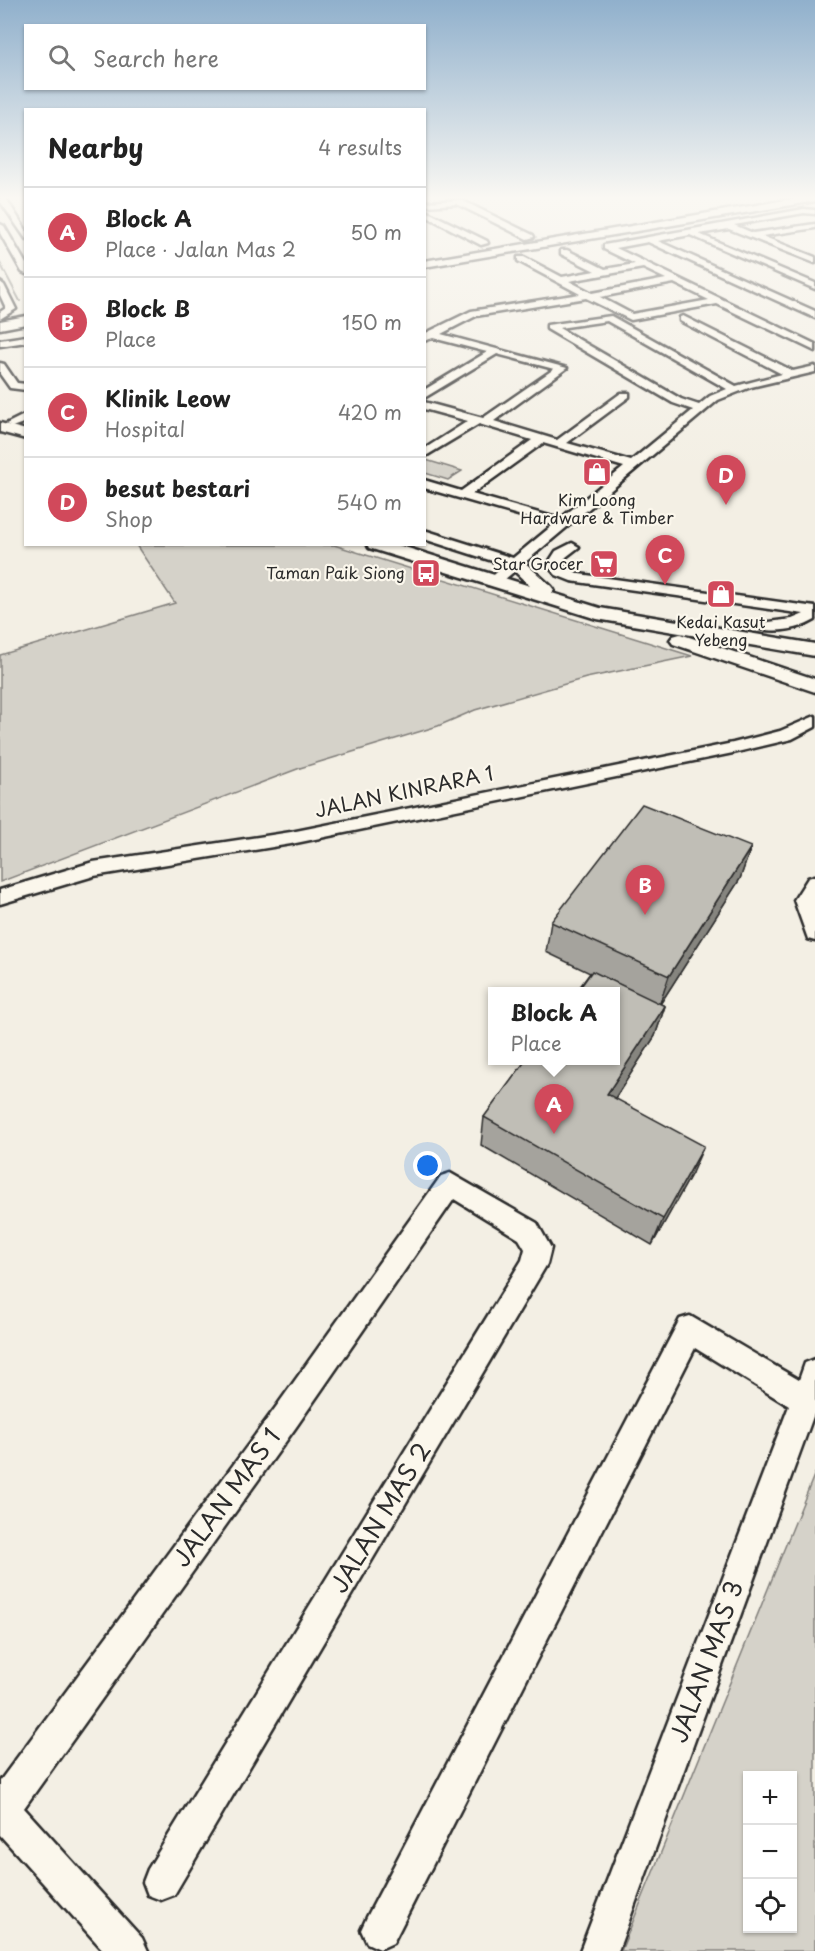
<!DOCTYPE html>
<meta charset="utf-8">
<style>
:root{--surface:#fff;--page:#f6f6f6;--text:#222;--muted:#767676;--line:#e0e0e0;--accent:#d1495b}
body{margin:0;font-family:"Playpen Sans",sans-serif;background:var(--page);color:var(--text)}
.controls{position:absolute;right:18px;bottom:18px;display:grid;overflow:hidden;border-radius:0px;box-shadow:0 2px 4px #0004}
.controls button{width:54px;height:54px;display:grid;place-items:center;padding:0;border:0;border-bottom:2px solid var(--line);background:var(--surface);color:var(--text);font:30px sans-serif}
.you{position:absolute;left:428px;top:1166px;width:21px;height:21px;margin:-15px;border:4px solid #fff;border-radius:50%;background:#1a73e8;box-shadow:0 0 0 9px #1a73e833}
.badge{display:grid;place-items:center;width:39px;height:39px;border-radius:50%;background:var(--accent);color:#fff;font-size:20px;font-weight:700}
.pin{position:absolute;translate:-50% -50px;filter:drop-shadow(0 2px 3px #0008)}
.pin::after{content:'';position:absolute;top:32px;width:21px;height:18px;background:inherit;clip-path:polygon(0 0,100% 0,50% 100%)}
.popup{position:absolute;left:488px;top:987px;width:132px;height:78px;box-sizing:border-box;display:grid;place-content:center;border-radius:0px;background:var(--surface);filter:drop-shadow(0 2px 4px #0005);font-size:20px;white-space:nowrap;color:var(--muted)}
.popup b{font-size:22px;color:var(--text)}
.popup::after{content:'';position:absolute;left:50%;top:100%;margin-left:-12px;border:12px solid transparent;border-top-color:var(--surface)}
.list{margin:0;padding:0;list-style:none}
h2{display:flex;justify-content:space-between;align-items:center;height:78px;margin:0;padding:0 24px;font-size:26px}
h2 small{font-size:20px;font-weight:400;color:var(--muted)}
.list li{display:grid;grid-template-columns:39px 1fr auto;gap:18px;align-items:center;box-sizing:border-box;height:90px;padding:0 24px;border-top:2px solid var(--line)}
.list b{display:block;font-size:22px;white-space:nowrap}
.list p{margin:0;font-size:20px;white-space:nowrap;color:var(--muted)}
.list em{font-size:20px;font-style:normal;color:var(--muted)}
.icon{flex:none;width:33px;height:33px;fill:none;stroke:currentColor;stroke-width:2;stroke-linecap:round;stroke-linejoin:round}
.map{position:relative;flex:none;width:815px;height:1951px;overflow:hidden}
.search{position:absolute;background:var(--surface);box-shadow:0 2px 4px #0004;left:24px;top:24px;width:402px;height:66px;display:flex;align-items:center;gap:15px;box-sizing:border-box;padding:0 21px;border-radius:0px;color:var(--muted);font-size:22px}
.panel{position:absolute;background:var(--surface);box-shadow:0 2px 4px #0004;left:24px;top:108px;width:402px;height:438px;border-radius:0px}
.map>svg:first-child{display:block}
.green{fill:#d5d2c9;stroke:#807e7a;stroke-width:1.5;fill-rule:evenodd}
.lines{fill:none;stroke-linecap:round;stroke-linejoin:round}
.stream{stroke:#787772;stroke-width:2}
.minor-casing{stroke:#2b2b2b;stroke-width:5}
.major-casing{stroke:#2b2b2b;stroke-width:5}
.minor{fill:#fbf7ec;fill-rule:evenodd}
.major{fill:#fbf7ec;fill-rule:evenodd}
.wall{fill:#a5a39d;stroke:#2b2b2b;stroke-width:1.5}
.shaded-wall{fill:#86857f;stroke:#2b2b2b;stroke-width:1.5}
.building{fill:#c0beb6;stroke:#2b2b2b;stroke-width:1.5}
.labels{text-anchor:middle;stroke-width:4.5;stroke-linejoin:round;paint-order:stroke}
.far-poi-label{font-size:16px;fill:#2b2b2b;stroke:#fbf7ec}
.street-label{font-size:20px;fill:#2b2b2b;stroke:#fbf7ec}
.near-street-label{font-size:24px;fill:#2b2b2b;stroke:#fbf7ec}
</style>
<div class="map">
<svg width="815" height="1951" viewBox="0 0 815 1951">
<rect width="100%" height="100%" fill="#f3efe4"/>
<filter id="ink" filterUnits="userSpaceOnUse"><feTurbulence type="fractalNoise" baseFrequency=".0167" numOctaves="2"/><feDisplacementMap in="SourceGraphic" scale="12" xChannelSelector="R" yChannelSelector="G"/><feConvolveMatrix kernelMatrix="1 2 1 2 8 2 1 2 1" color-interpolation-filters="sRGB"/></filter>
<g filter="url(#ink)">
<path class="green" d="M426 460 462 471 448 480 425 473Z
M136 545H334L692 656 586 678 475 710 438 726 300 768 0 882V655L175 603Z
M815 1473V1951H621ZM748 1776H792V1928H748Z"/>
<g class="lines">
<path class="stream" d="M0 263 20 301"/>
<g class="minor-casing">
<path id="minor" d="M0 197H5L26 230V239L0 201Z
M461 200 533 235 534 237 527 239 457 204 424 206V202Z
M804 209 815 210V214L804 213 734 225 753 233 815 224V228L762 236 815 257V263L729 229 699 234 815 283V289L690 235 658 241 815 311V318L648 242 616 248 815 344V351L717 304 631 320 586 298 476 316 441 334 567 368 494 421 557 440 621 393H629V397L567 443 631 461 693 410 673 403 547 329V325L611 316 736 386 782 374 680 321V317L683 316 793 371 815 366V372L751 387 718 400 498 585H488L486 582 505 565 424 539V530L513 558 553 525 424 488V480L461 491 532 440 479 424 424 457V449L468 421 424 409V402L483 418 554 369 497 354 424 398V390L487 352 433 338 424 341V334L471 311 580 294 518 261V257H524L562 277 595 271 561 254V250H567L605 269 635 264 604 249V245ZM643 268 666 279 592 293 569 281ZM674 283 709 300 632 314 600 297ZM607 321 727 389 710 396 699 405 681 399 559 328ZM543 443 624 467 560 519 472 494Z
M424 210 487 241 488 243 481 245 424 215Z
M0 224 4 226 26 264V274L22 272 0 233Z
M0 282 4 285 16 309 0 319V312L6 308 0 295Z
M26 336V342L0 346V340Z
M0 363 4 364 17 383 26 384V390L10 388 0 374Z
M26 414V422L12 427 6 424Z
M572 543 579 547 566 557 561 564 579 574 815 607V620C800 629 778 633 761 629L759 626 761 623 792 619 804 614 571 581 556 575 547 565 556 551Z
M815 716V727L792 739 733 753 291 844 94 876 0 904V890L93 862 291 832 733 743 780 731Z
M815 876V941L808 939 794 900 808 878Z
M450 1173 537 1223 551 1248 547 1264 174 1895 161 1900 148 1895 143 1882 148 1869 522 1260 525 1249 519 1239 454 1199 296 1427 24 1808 142 1938 148 1951H104L0 1835V1781L276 1407 441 1176Z
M690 1316 799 1380 805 1363 815 1359V1411L618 1951H580L789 1406 695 1348 393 1943 380 1949 367 1943 361 1930 367 1917 680 1319Z"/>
</g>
<g class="major-casing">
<path id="major" d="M804 197H815V201L424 267V261Z
M26 316V324L0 329V321Z
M0 423 26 430V439L0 432Z
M367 544H395L530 586 507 564 510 560H522L551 586 554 590 552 593 600 608 815 644V656L597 619 369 548Z
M680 634 815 679V692L673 644 670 640 673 636Z"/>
</g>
<use href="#minor" class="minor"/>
<use href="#major" class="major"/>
</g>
<path class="wall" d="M751 847 740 879 660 1004 665 1006 655 1036 615 1098 692 1173 652 1245 481 1145 484 1117 590 973 546 952 551 922Z"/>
<path class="shaded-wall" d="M751 847 740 879 659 1006 669 976Z
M665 1006 655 1036 599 1123 607 1094Z
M704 1146 692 1173 652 1245 663 1219Z"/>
<path class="building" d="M642 804 751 847 669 976 551 922Z
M592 971 665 1006 607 1094 704 1146 663 1219 484 1117 526 1060H615V992H577Z"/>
</g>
<linearGradient id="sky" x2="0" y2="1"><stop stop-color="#90b0cc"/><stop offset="0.42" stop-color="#faf8f3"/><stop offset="1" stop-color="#faf8f3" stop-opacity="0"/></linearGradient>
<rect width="815" height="470" fill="url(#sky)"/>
<defs>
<g id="shop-square" transform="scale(1.5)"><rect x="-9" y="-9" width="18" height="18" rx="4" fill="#d1495b" stroke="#fbf7ec"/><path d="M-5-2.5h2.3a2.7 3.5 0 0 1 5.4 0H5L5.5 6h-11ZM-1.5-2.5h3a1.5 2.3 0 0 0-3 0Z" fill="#fff"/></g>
<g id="supermarket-square" transform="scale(1.5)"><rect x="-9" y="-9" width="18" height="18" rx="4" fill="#d1495b" stroke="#fbf7ec"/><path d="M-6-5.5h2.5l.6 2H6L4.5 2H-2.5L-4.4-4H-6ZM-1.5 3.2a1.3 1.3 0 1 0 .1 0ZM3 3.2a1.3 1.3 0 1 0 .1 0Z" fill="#fff"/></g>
<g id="bus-square" transform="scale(1.5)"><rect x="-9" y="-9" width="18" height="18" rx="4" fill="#d1495b" stroke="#fbf7ec"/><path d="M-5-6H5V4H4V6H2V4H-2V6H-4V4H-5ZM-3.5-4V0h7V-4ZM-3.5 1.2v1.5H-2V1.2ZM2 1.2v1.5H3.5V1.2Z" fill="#fff"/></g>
</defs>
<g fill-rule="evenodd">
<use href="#shop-square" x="597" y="472"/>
<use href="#supermarket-square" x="604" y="564"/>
<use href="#bus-square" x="426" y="573"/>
<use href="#shop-square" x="721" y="594"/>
</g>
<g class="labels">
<g class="far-poi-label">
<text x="597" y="506">Kim Loong<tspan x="597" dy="18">Hardware &amp; Timber</tspan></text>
<text x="583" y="570" text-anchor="end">Star Grocer</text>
<text x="405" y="579" text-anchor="end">Taman Paik Siong</text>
<text x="721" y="628">Kedai Kasut<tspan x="721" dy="18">Yebeng</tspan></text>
</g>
<g class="street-label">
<text transform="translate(404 792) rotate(-12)" y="7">JALAN KINRARA 1</text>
</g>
<g class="near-street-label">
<text transform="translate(227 1498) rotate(-54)" y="8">JALAN MAS 1</text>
<text transform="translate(381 1518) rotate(-59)" y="8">JALAN MAS 2</text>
<text transform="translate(707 1662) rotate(-70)" y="8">JALAN MAS 3</text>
</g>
</g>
</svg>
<div class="controls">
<button>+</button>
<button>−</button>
<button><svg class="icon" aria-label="locate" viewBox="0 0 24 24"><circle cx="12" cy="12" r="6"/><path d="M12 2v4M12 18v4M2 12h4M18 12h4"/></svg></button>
</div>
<div class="you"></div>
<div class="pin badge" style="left:554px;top:1134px">A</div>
<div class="popup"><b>Block A</b>Place</div>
<div class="pin badge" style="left:645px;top:915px">B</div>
<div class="pin badge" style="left:665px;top:585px">C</div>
<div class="pin badge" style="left:726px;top:505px">D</div>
<div class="search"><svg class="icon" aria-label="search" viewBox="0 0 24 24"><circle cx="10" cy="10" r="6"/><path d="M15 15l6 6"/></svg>Search here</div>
<section class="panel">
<h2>Nearby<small>4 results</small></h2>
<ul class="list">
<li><span class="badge">A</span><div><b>Block A</b><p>Place · Jalan Mas 2</p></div><em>50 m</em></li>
<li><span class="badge">B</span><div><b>Block B</b><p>Place</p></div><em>150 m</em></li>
<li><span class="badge">C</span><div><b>Klinik Leow</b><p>Hospital</p></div><em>420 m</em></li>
<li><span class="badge">D</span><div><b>besut bestari</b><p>Shop</p></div><em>540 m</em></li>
</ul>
</section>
</div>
